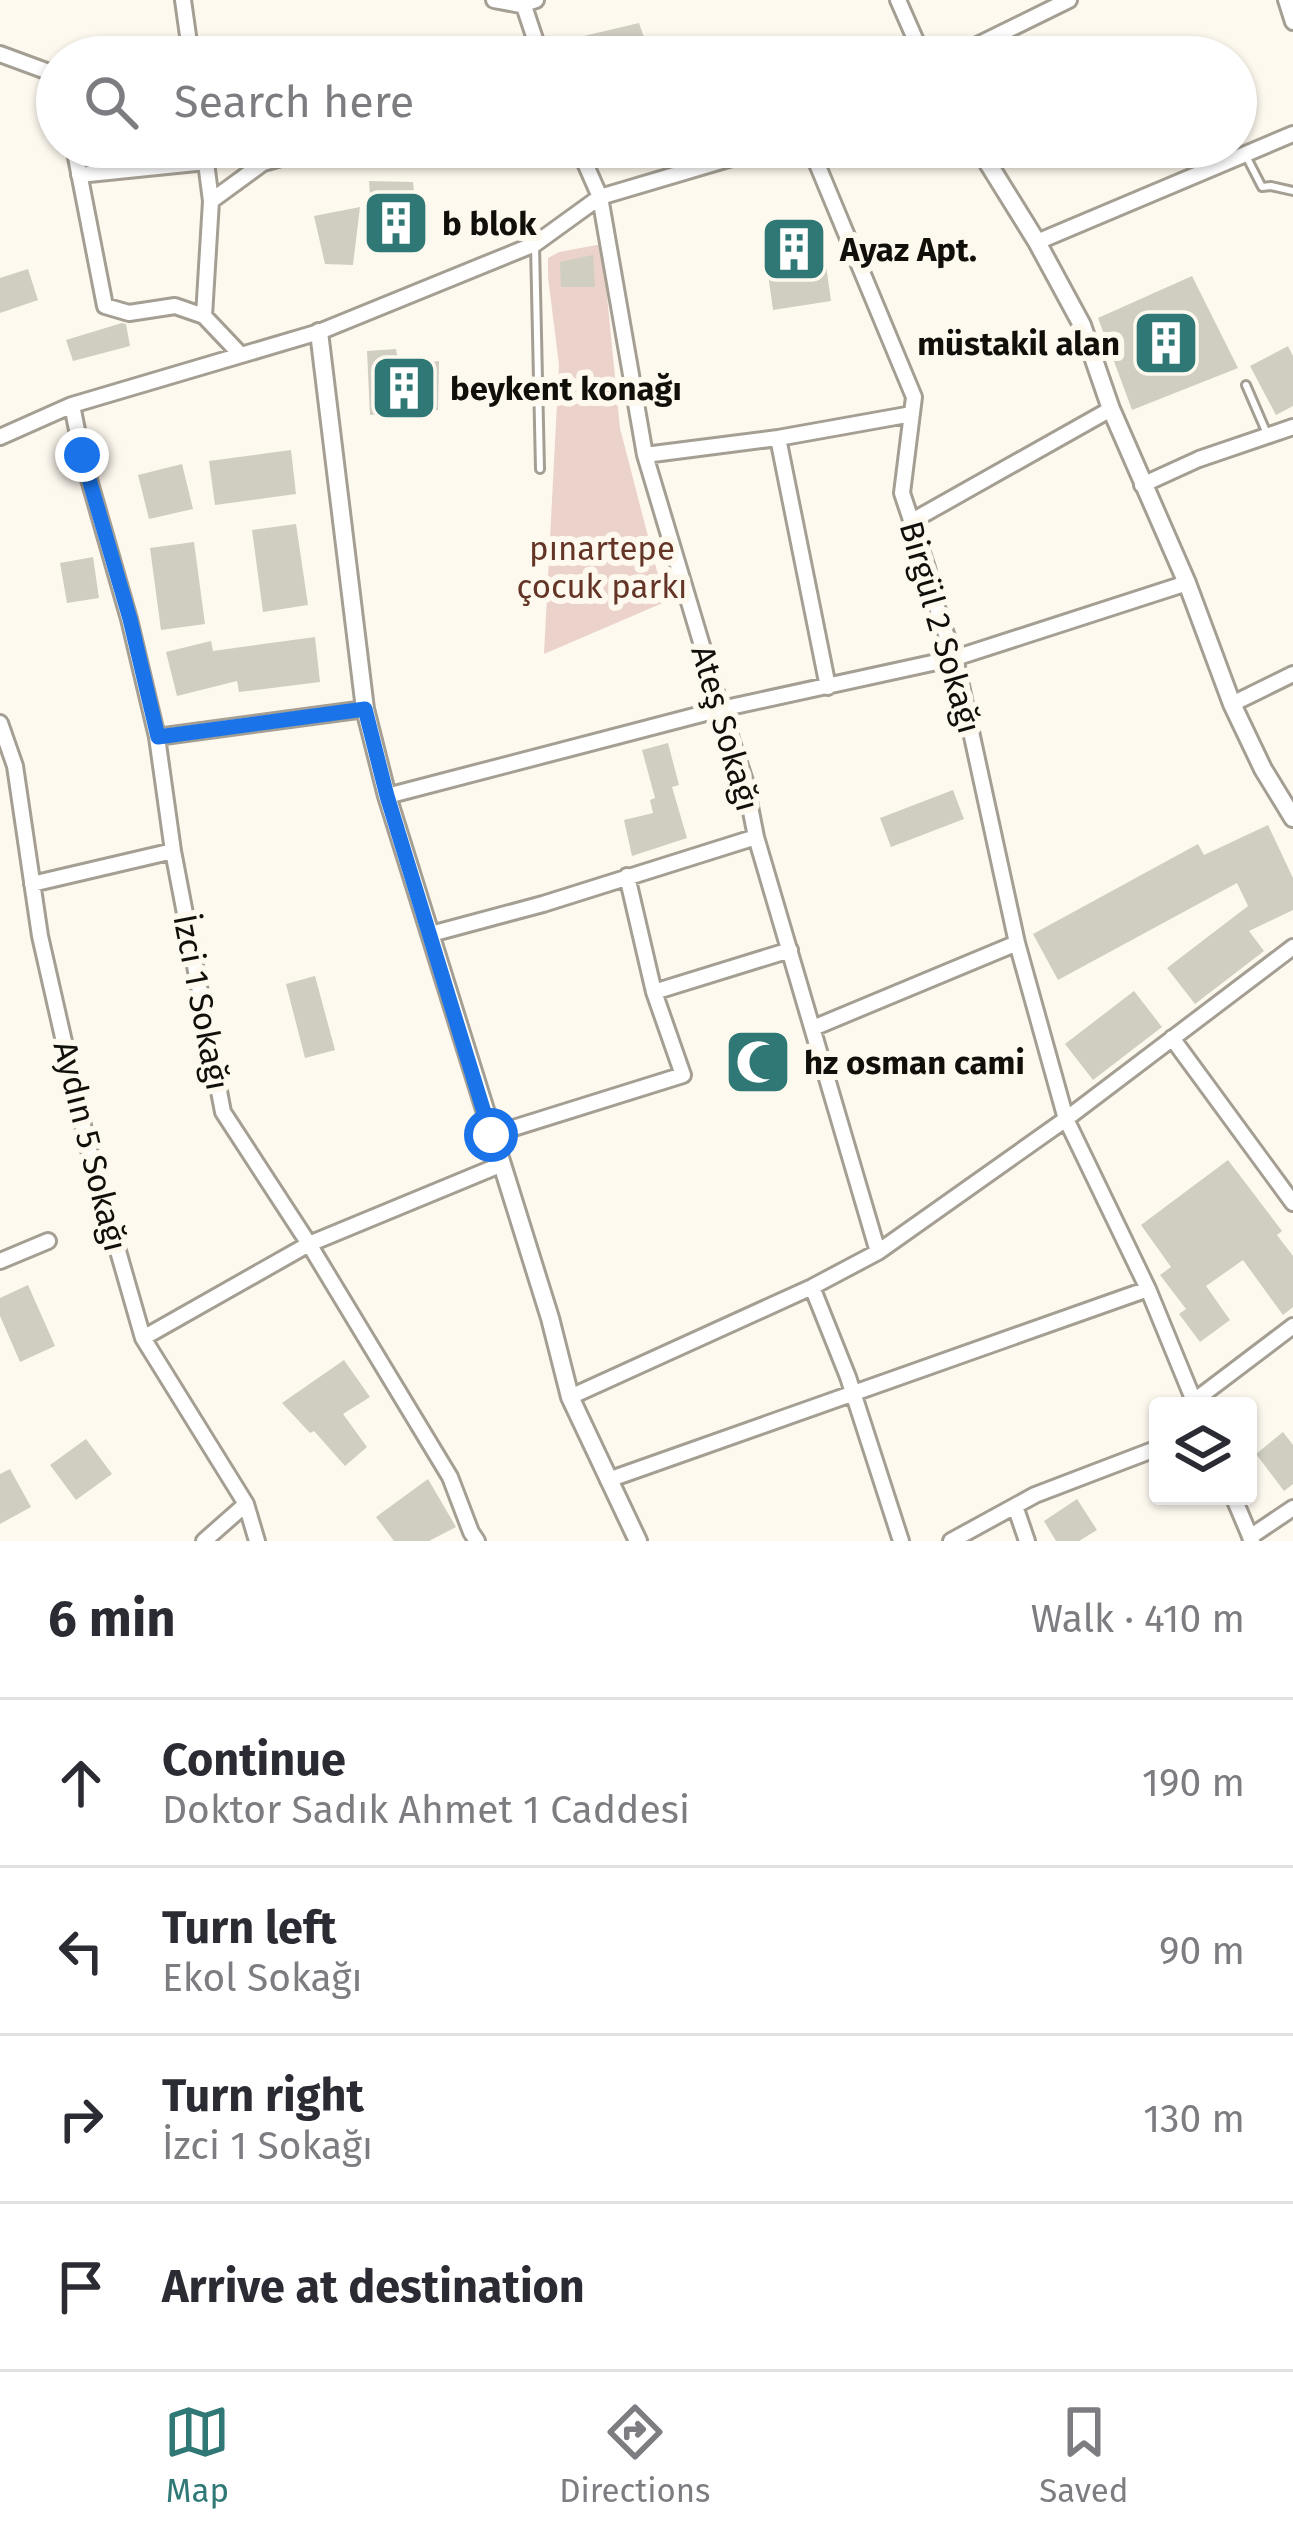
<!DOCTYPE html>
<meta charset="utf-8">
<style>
:root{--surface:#fff;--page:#f7f7f7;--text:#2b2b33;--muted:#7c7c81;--line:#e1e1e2;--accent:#2f7875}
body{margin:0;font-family:"Fira Sans",sans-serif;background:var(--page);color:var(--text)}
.controls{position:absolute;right:36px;bottom:36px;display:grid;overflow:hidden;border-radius:12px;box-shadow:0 3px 9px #0004}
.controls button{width:108px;height:108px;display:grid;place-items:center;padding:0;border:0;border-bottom:3px solid var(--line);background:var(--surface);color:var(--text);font:60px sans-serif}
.stop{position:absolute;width:36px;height:36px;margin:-27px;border:9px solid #1a73e8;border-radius:50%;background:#fff}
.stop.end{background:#1a73e8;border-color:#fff;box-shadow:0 3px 12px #0008}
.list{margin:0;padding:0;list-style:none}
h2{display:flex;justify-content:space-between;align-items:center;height:156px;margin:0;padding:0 48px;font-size:51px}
h2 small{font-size:39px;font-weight:400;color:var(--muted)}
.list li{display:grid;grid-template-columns:78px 1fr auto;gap:36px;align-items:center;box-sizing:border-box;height:168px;padding:0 48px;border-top:3px solid var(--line)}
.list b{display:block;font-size:45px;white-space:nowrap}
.list p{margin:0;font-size:39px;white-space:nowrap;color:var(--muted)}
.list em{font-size:39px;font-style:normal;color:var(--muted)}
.icon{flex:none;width:66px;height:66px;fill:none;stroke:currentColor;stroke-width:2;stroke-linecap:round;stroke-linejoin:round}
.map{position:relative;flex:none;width:1293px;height:1541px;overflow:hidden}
.search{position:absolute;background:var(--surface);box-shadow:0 3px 9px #0004;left:36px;right:36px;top:36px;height:132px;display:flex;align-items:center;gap:30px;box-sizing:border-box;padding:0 42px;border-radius:66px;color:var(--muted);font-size:45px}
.sheet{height:828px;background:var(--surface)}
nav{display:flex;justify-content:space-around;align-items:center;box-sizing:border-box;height:168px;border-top:3px solid var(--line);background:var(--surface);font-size:33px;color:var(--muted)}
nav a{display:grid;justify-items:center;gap:6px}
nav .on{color:var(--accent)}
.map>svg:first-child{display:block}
.green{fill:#ebd3cc}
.building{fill:#cfcec1}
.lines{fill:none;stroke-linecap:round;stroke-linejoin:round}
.service-casing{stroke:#a59f93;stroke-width:12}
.minor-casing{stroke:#a59f93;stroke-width:20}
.tertiary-casing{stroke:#a59f93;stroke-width:22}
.service{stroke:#fff;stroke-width:6}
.minor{stroke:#fff;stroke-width:14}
.tertiary{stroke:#fff;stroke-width:16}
.route{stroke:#1a73e8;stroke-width:15}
.labels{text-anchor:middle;stroke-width:12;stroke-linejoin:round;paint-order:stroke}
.poi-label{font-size:33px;font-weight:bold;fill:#110f0a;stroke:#fef9ef;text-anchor:start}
.park-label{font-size:33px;fill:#643526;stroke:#fef9ef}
.street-label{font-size:33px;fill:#110f0a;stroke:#fef9ef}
</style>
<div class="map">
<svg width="1293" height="1541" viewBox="0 0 1293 1541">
<rect width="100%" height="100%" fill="#fef9ef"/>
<path class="green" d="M602 244 620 428 665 602 544 654 559 365 548 277V258L559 252Z"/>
<path class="building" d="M639 23 651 57H575L571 39Z
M369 181 413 182 418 235 381 241 371 211Z
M360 207 353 265 325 264 314 216Z
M821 229 831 301 773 310 763 238Z
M593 255 595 287H561L560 262Z
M28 269 38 300 0 313V278Z
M1192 276 1238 368 1132 410 1098 318Z
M122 323 126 324 130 346 73 361 66 340Z
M1288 346 1293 356V406L1276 415 1250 366Z
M396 349 399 366 439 361 438 410 370 415 367 351Z
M291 450 296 494 215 505 209 461Z
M182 464 193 509 149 519 138 475Z
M296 524 308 605 263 612 252 530Z
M194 542 205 624 161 630 150 548Z
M93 557 99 598 67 603 60 563Z
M315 637 320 682 239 692 237 681 177 696 166 652 211 641 213 651Z
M668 743 679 785 672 787 687 838 632 856 624 820 653 813 650 800 655 798 642 750Z
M953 790 964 819 891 847 880 818Z
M1268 825 1293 878V910L1249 931 1264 951 1195 1004 1167 968 1248 906 1237 883 1058 980 1033 934 1198 844 1204 855Z
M315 976 335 1050 305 1058 286 984Z
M1134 991 1162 1027 1093 1080 1065 1044Z
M748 1036 785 1053 769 1088 732 1071Z
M1228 1160 1282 1231 1277 1235 1293 1256V1307L1283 1315 1243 1260 1206 1286 1230 1320 1200 1342 1179 1314 1186 1309 1160 1275 1171 1267 1141 1225Z
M28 1285 55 1346 20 1362 0 1316V1298Z
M344 1360 370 1397 343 1414 367 1447 345 1466 314 1431 310 1433 282 1403Z
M1283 1432 1293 1445V1484L1284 1491 1256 1454Z
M86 1439 112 1474 76 1500 50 1465Z
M10 1469 31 1507 0 1524V1474Z
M428 1479 456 1527 429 1541H394L376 1517Z
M1077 1499 1097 1530 1079 1541H1056L1044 1521Z"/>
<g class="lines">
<g class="service-casing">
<path id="service" d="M1245 154 1262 187 1271 186 1293 191
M535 245 540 469
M1246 385 1268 436"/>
</g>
<g class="minor-casing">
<path id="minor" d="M183 0 191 57
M494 0 521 5 536 0
M522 0 541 57
M898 0 923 57
M1286 0 1293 22
M0 54 57 75
M953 57 1069 0
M74 147 105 306 129 313 175 306 204 316
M204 147 211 201 204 316 240 354
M578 147 600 197 645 455 721 709 745 781 756 837 878 1252
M810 147 914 397 902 493 927 568 939 615 955 658 1017 943 1066 1119 1148 1289 1196 1406
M79 175 206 162
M211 201 263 163 320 147
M1037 242 1293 134
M72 405 82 455 129 619 157 737 173 851 223 1112 309 1244 450 1477 471 1532 477 1541
M0 437 72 405 319 332 535 244 600 197 769 147
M778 438 828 687
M645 455 778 438 912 414
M1142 485 1199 459 1293 427
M912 521 1111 409
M1232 704 1293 674
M0 723 15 766 40 936 87 1143 143 1338 246 1504 257 1541
M157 737 365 709
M387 796 721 709 955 658 1187 583
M32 884 173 851
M431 934 543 904 756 837
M654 992 790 950
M813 1028 1017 943
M1172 1038 1293 1203
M491 1135 683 1075 654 992 627 876
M0 1261 48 1241
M812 1287 848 1377 901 1541
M143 1338 309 1244 500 1165
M570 1397 812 1287 878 1252 1066 1119 1293 947
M1194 1401 1293 1326
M608 1480 1148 1289
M1233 1496 1252 1541
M1015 1506 1027 1541
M1250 1537 1293 1508
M204 1541 246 1504
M951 1541 1035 1495 1158 1448"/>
</g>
<g class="tertiary-casing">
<path id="tertiary" d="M978 147 1037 242 1082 325 1111 409 1187 583 1232 704 1263 769 1293 818
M319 332 365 709 387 796 550 1318 570 1397 638 1541"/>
</g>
<use href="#service" class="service"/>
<use href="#minor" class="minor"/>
<use href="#tertiary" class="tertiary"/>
</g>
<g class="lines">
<path class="route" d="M82 455 130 619 158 737 365 709 387 796 491 1135"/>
</g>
<defs>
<g id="building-square" transform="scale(3.45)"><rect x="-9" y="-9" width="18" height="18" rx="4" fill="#2f7875" stroke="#fef9ef"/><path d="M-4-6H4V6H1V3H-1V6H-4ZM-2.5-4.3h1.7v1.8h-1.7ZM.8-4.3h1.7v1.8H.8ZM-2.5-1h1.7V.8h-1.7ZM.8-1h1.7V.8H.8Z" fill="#fff"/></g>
<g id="mosque-square" transform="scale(3.45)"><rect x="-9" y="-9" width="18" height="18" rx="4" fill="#2f7875" stroke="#fef9ef"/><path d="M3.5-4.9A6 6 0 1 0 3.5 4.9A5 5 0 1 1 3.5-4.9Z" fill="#fff"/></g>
</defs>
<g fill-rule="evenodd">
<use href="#building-square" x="396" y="223"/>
<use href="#building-square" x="794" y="249"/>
<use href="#building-square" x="1166" y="343"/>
<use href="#building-square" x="404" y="388"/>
<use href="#mosque-square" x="758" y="1062"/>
</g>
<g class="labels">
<g class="poi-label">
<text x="442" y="235">b blok</text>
<text x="840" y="261">Ayaz Apt.</text>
<text x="1120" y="355" text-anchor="end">müstakil alan</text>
<text x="450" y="400">beykent konağı</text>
<text x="804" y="1074">hz osman cami</text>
</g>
<g class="park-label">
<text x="602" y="560">pınartepe<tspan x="602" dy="38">çocuk parkı</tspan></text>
</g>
<g class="street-label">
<text transform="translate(941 627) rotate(74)" y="12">Birgül 2 Sokağı</text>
<text transform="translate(726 728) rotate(74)" y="12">Ateş Sokağı</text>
<text transform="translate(202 1002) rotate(79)" y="12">İzci 1 Sokağı</text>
<text transform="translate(91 1146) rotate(76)" y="12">Aydın 5 Sokağı</text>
</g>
</g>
</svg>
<div class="controls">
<button><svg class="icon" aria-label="layers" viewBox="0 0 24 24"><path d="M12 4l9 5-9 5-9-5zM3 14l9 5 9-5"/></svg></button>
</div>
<div class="stop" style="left:491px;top:1135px"></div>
<div class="stop end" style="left:82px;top:455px"></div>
<div class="search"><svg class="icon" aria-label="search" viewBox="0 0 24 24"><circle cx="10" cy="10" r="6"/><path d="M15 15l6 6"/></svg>Search here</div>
</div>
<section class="sheet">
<h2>6 min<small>Walk · 410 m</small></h2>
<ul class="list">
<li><svg class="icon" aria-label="ahead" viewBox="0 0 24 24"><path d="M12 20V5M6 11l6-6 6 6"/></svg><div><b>Continue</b><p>Doktor Sadık Ahmet 1 Caddesi</p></div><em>190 m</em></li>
<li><svg class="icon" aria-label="left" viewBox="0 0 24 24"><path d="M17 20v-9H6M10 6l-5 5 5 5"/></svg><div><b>Turn left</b><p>Ekol Sokağı</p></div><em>90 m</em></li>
<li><svg class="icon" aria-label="right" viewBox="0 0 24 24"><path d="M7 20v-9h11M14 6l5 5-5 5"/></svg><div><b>Turn right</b><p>İzci 1 Sokağı</p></div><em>130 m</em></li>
<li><svg class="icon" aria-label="arrive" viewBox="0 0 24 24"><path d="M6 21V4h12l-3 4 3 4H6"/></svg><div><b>Arrive at destination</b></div></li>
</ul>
</section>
<nav>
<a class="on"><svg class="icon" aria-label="map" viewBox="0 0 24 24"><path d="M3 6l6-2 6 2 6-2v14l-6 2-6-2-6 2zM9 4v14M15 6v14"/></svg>Map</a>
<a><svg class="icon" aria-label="directions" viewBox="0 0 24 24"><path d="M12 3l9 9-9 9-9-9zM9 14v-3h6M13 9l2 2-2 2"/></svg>Directions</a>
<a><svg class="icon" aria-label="saved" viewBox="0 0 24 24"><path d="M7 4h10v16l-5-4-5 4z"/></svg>Saved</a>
</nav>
